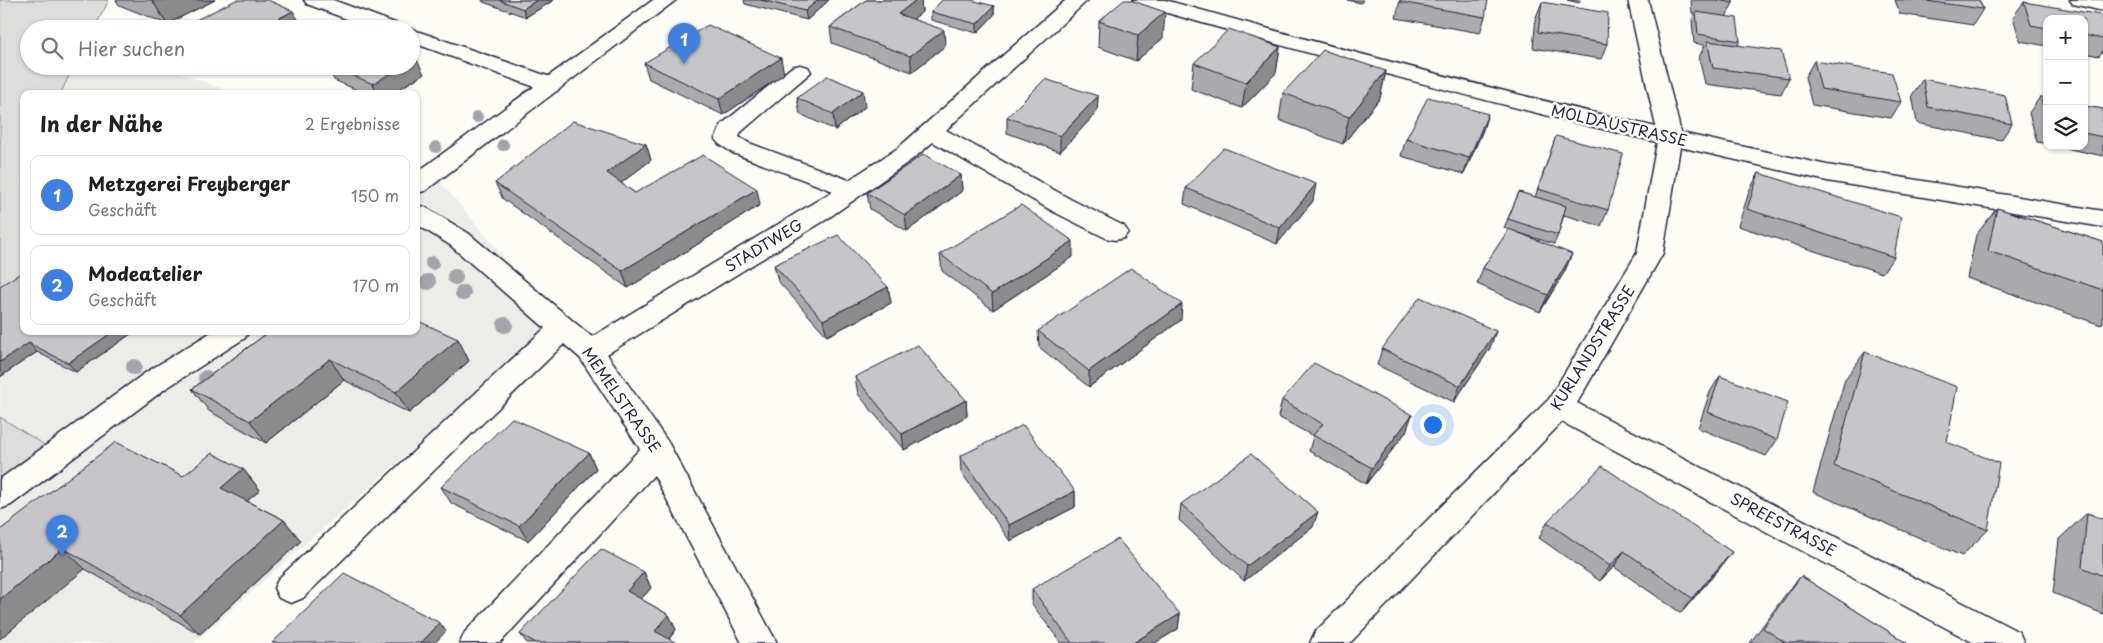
<!DOCTYPE html>
<html lang="de">
<meta charset="utf-8">
<style>
:root{--surface:#fff;--page:#f2f2f2;--text:#202124;--muted:#757577;--line:#e0e0e0;--accent:#1f6fb2}
body{margin:0;font-family:"Playpen Sans",sans-serif;background:var(--page);color:var(--text)}
.controls{position:absolute;right:15px;top:15px;display:grid;overflow:hidden;border-radius:10px;box-shadow:0 1px 4px #0004}
.controls button{width:45px;height:45px;display:grid;place-items:center;padding:0;border:0;border-bottom:1px solid var(--line);background:var(--surface);color:var(--text);font:25px sans-serif}
.you{position:absolute;left:1432px;top:424px;width:18px;height:18px;margin:-12px;border:4px solid #fff;border-radius:50%;background:#1a73e8;box-shadow:0 0 0 8px #1a73e833}
.badge{display:grid;place-items:center;width:32px;height:32px;border-radius:50%;background:var(--accent);color:#fff;font-size:16px;font-weight:700}
.pin{position:absolute;translate:-50% -41px;filter:drop-shadow(0 1px 2px #0008)}
.pin::after{content:'';position:absolute;top:26px;width:18px;height:15px;background:inherit;clip-path:polygon(0 0,100% 0,50% 100%)}
.list{margin:0;padding:0;list-style:none}
h2{display:flex;justify-content:space-between;align-items:center;height:65px;margin:0;padding:0 20px;font-size:21px}
h2 small{font-size:16px;font-weight:400;color:var(--muted)}
.list li{display:grid;grid-template-columns:32px 1fr auto;gap:15px;align-items:center;box-sizing:border-box;height:80px;margin:0 10px 10px;padding:0 10px;border:1px solid var(--line);border-radius:10px}
.list b{display:block;font-size:19px;white-space:nowrap}
.list p{margin:0;font-size:16px;white-space:nowrap;color:var(--muted)}
.list em{font-size:16px;font-style:normal;color:var(--muted)}
.icon{flex:none;width:28px;height:28px;fill:none;stroke:currentColor;stroke-width:2;stroke-linecap:round;stroke-linejoin:round}
.map{position:relative;flex:none;width:2103px;height:643px;overflow:hidden}
.search{position:absolute;background:var(--surface);box-shadow:0 1px 4px #0004;left:20px;top:20px;width:400px;height:55px;display:flex;align-items:center;gap:12px;box-sizing:border-box;padding:0 18px;border-radius:28px;color:var(--muted);font-size:19px}
.panel{position:absolute;background:var(--surface);box-shadow:0 1px 4px #0004;left:20px;top:90px;width:400px;height:245px;border-radius:10px}
.map>svg:first-child{display:block}
.built{fill:#ecece9}
.green{fill:#dddcdb;stroke:#807f8b}
.lines{fill:none;stroke-linecap:round;stroke-linejoin:round}
.minor-casing{stroke:#22223b;stroke-width:3}
.major-casing{stroke:#22223b;stroke-width:3}
.minor{fill:#fdfcf7;fill-rule:evenodd}
.major{fill:#fdfcf7;fill-rule:evenodd}
.tree{fill:#a3a3aa}
.wall{fill:#aaaaac;stroke:#22223b}
.shaded-wall{fill:#8b8b8c;stroke:#22223b}
.building{fill:#c6c6c8;stroke:#22223b}
.labels{text-anchor:middle;stroke-width:5;stroke-linejoin:round;paint-order:stroke}
.street-label{font-size:15px;fill:#22223b;stroke:#fdfcf7}
</style>
<div class="map">
<svg width="2103" height="643" viewBox="0 0 2103 643">
<rect width="100%" height="100%" fill="#fdfcf7"/>
<filter id="ink" filterUnits="userSpaceOnUse"><feTurbulence type="fractalNoise" baseFrequency=".02" numOctaves="2"/><feDisplacementMap in="SourceGraphic" scale="10" xChannelSelector="R" yChannelSelector="G"/><feConvolveMatrix kernelMatrix="1 2 1 2 8 2 1 2 1" color-interpolation-filters="sRGB"/></filter>
<g filter="url(#ink)">
<path class="built" d="M74 66H164L235 94H60Z
M416 165 430 170 558 320 194 643H0V494L56 452 0 417V290L24 331H416Z"/>
<path class="green" d="M0 0H109L94 29H29V66H74L60 94H24V275L0 290Z
M0 417 56 452 0 494Z"/>
<g class="lines">
<g class="minor-casing">
<path id="minor" d="M304 0H333L400 25 403 29H373L307 4Z
M1066 0H1088L946 130 1072 200 1124 226 1128 232 1124 238 1115 240 1106 238 1054 212 933 142 914 158 824 221 607 354 668 442 777 643H742L654 475 500 643H460L465 632 640 449 580 358 564 344 303 598 291 603 279 598 274 588 279 578 545 328 450 245 416 224V205L425 207 468 233 592 337 833 191 733 153 719 144 715 139 722 124 792 67 800 65 808 67 811 72 741 132 739 137 749 143 849 180 898 148Z
M1133 0H1165C1328 46 1491 90 1656 127L1628 0H1648L1681 133 1827 165 2103 211V227L1827 181 1680 147 1663 253 1577 403 2019 632 2024 643H1974L1562 422 1350 643H1310L1315 632 1549 399 1637 253 1657 142C1482 101 1309 54 1136 4Z
M2070 0H2103V11L2073 4Z
M411 29 559 80 562 85 559 90 551 92 543 90 411 42Z"/>
</g>
<g class="major-casing">
<path id="major" d="M653 0H676L425 191 416 193V173Z
M213 331H249L245 338 165 389 11 505 0 509V479L145 373Z"/>
</g>
<use href="#minor" class="minor"/>
<use href="#major" class="major"/>
</g>
<g class="tree">
<circle cx="477" cy="117" r="6"/>
<circle cx="503" cy="145" r="6"/>
<circle cx="436" cy="147" r="6"/>
<circle cx="432" cy="263" r="7"/>
<circle cx="455" cy="277" r="8"/>
<circle cx="428" cy="282" r="8"/>
<circle cx="463" cy="293" r="8"/>
<circle cx="505" cy="325" r="8"/>
<circle cx="134" cy="367" r="8"/>
<circle cx="206" cy="378" r="8"/>
</g>
<path class="wall" d="M116 0H215L167 24 119 5Z
M482 0H554L526 17 483 2Z
M744 0H829L807 20 745 4Z
M866 0H921L922 12 913 19 945 46 912 72 832 43 830 27Z
M1347 0H1363L1361 3Z
M1400 0 1485 17 1480 33 1396 18Z
M1567 0H1580L1579 3Z
M1691 0H1733V3L1726 17 1740 41 1738 45 1789 78 1781 94 1705 84 1699 57 1705 45 1694 43 1692 20 1695 13H1692Z
M1895 0H1979L1983 9 1973 25 1900 14Z
M1542 2 1607 44 1601 59 1533 48 1536 17Z
M2024 2 2103 21V50L2099 56 2084 53V19H2047V46L2020 41 2013 17Z
M994 6V15L977 33 931 20V12Z
M1099 21 1163 38 1136 61 1098 47Z
M190 23 302 26 297 29H193Z
M1280 47 1276 73 1242 108 1191 89 1194 63Z
M1814 61 1901 102 1891 118 1812 105 1805 77Z
M644 63 784 74 723 115 649 79Z
M327 66H411L424 74 391 94H366L334 80Z
M1386 71 1380 98 1343 144 1279 120 1283 93Z
M1923 79 2012 124 2001 140 1917 123 1912 95Z
M1098 96 1097 112 1060 152 1007 133V117Z
M2040 97 2047 98V144L2037 142 2029 113Z
M797 98 865 107 835 130 800 114Z
M2084 106 2103 109V156L2056 146H2084Z
M1483 130 1464 174 1401 156 1406 139Z
M1556 136 1608 210 1601 226 1564 215 1558 235 1554 244 1516 232 1565 271 1540 312 1477 284 1483 268 1509 230 1504 228 1519 192 1535 197Z
M646 144 651 160 621 183 635 193 760 205 628 288 503 199 495 183Z
M1759 173 1894 257 1882 273 1738 226 1750 189Z
M961 175 962 191 907 231 870 209 867 193Z
M1186 188 1313 201 1277 244 1184 204Z
M1997 208 2103 242V322L2101 325 1967 278 1976 235Z
M940 254 1073 257 993 310 942 271Z
M774 265 888 287 891 303 827 336 778 281Z
M0 286 24 331H135L76 372 37 352 0 377Z
M1181 320 1089 387 1039 347 1038 331Z
M270 331 458 339 469 361 409 413 344 380 266 443 209 411 192 389Z
M1490 348 1454 402 1377 365 1382 349Z
M1865 352 1947 442 1988 530 1962 556 1813 492 1845 379Z
M1720 376 1777 440 1766 456 1698 428 1710 392Z
M855 377 966 400 967 416 904 450 858 394Z
M1282 400 1406 432 1366 484 1309 451 1313 436 1278 417Z
M589 453 596 469 528 541 451 503 441 487Z
M960 456 1075 491V507L1010 541 961 472Z
M243 469 260 490 247 501 284 520 301 541 200 634 85 569 0 530 183 476Z
M1181 504 1313 527 1244 581 1179 520Z
M2087 513 2103 519V614L2053 593 2059 539Z
M1547 522 1720 568 1681 613 1614 567 1600 581 1539 538Z
M644 572 651 588 641 599 669 615 676 630 669 639 676 643H527L520 634Z
M1801 576 1907 643H1750L1788 591Z
M1032 589 1180 614 1178 629 1155 643H1061L1032 604Z"/>
<path class="shaded-wall" d="M152 0H215L167 24Z
M537 0H554L526 17 523 9Z
M818 0H829L807 20 805 11Z
M916 0H921L922 12 900 30 898 14Z
M994 6V15L977 33V24Z
M293 11 302 26 297 29H259Z
M1165 12 1163 38 1136 61 1138 35Z
M944 30 945 46 912 72 910 56Z
M1280 47 1276 73 1242 108 1246 82Z
M416 58 424 74 391 94H378L373 84 403 66H411V61Z
M781 58 784 74 723 115 719 99Z
M1386 71 1380 98 1343 144 1349 117Z
M863 91 865 107 835 130 833 114Z
M1098 96 1097 112 1060 152V136Z
M1488 114 1483 130 1464 174 1469 158Z
M646 144 651 160 612 190 607 173Z
M961 175 962 191 907 231 905 215Z
M1316 184 1313 201 1277 244 1280 228Z
M757 189 760 205 628 288 622 271Z
M1073 241V257L993 310 992 294Z
M1572 254 1565 271 1540 312 1548 295Z
M888 287 891 303 827 336 823 320Z
M1182 304 1181 320 1089 387V371Z
M114 331H135L76 372 68 363Z
M1496 331 1490 348 1454 402 1460 386Z
M458 339 469 361 409 413 396 392Z
M29 343 37 352 0 377V362Z
M330 359 344 380 266 443 250 421Z
M966 400 967 416 904 450 902 434Z
M1412 415 1406 432 1366 484 1372 468Z
M589 453 596 469 528 541 519 526Z
M243 469 260 490 239 508 221 488Z
M1075 491V507L1010 541 1009 525Z
M1318 512 1313 527 1244 581 1247 566Z
M284 520 301 541 200 634 180 615Z
M63 548 85 569 0 639V599Z
M1624 551 1614 567 1600 581 1610 566Z
M1732 552 1720 568 1681 613 1692 598Z
M644 572 651 588 635 606 627 591Z
M1180 614 1178 629 1155 643H1133Z
M669 615 676 630 665 643 655 631Z
M440 623 446 631 435 643H421Z"/>
<path class="building" d="M236 0H268L293 11 259 29H203L190 23Z
M499 0H537L523 9Z
M761 0H818L805 11Z
M866 0H916L898 14 944 30 910 56 830 27Z
M942 0H971L994 6 977 24 931 12Z
M1124 0H1130L1165 12 1138 35 1099 21Z
M1400 0H1488L1485 17 1400 2Z
M1717 0H1733V3Z
M1919 0H1979L1983 9Z
M1542 2 1608 13 1607 44 1538 32Z
M2024 2 2101 15 2103 21V39L2084 35V19H2047V28L2031 25Z
M1696 12 1737 18 1740 41 1698 34Z
M708 25 781 58 719 99 644 63Z
M1229 29 1280 47 1246 82 1194 63Z
M1707 41 1781 51 1789 78 1713 68Z
M1323 50 1386 71 1349 117 1283 93Z
M411 56 416 58 411 61Z
M1814 61 1892 73 1901 102 1821 89Z
M331 66H403L373 84Z
M827 76 863 91 833 114 797 98Z
M1045 79 1098 96 1060 136 1007 117Z
M1923 79 2005 95 2012 124 1928 107Z
M1428 97 1488 114 1469 158 1406 139Z
M2040 97 2047 98V118Z
M2084 106 2103 109V137L2084 133Z
M573 121 646 144 607 173 635 193 703 155 757 189 622 271 495 183Z
M1556 136 1623 154 1608 210 1538 189Z
M1224 148 1316 184 1280 228 1186 188Z
M924 154 961 175 905 215 867 193Z
M1759 173 1901 217 1894 257 1747 209Z
M1519 192 1566 206 1558 235 1508 219Z
M1021 205 1073 241 992 294 940 254Z
M1997 208 2103 242V290L1988 251Z
M1509 229 1572 254 1548 295 1483 268Z
M838 235 888 287 823 320 774 265Z
M1131 268 1182 304 1089 371 1038 331Z
M24 271V331H114L68 363 29 343 0 362V286Z
M1420 297 1496 331 1460 386 1382 349Z
M416 320 458 339 396 392 330 359 250 421 192 389 270 331H416Z
M918 345 966 400 902 434 855 377Z
M1865 352 1957 387 1947 442 1999 463 1988 530 1834 466Z
M1314 363 1412 415 1372 468 1313 435 1323 424 1282 400Z
M1720 376 1788 402 1777 440 1708 412Z
M512 418 589 453 519 526 441 487Z
M1023 425 1075 491 1009 525 960 456Z
M116 442 183 476 212 453 243 469 221 488 284 520 180 615 63 548 0 599V530Z
M1251 454 1318 512 1247 566 1181 504Z
M1602 466 1732 552 1692 598 1624 551 1610 566 1547 522Z
M2087 513 2103 519V576L2082 567Z
M1118 539 1180 614 1133 643H1072L1032 589Z
M601 549 644 572 627 591 669 615 655 631 676 643H536L520 634Z
M344 573 440 623 421 643H272Z
M1801 576 1907 643H1786L1763 628Z"/>
</g>
<g class="labels">
<g class="street-label">
<text transform="translate(1619 126) rotate(13)" y="5">MOLDAUSTRASSE</text>
<text transform="translate(764 246) rotate(-31)" y="5">STADTWEG</text>
<text transform="translate(1593 348) rotate(-58)" y="5">KURLANDSTRASSE</text>
<text transform="translate(621 400) rotate(55)" y="5">MEMELSTRASSE</text>
<text transform="translate(1783 525) rotate(28)" y="5">SPREESTRASSE</text>
</g>
</g>
</svg>
<div class="controls">
<button>+</button>
<button>−</button>
<button><svg class="icon" aria-label="layers" viewBox="0 0 24 24"><path d="M12 4l9 5-9 5-9-5zM3 14l9 5 9-5"/></svg></button>
</div>
<div class="you"></div>
<div class="pin badge" style="left:684px;top:64px;background:#3f7fe0">1</div>
<div class="pin badge" style="left:62px;top:556px;background:#3f7fe0">2</div>
<div class="search"><svg class="icon" aria-label="search" viewBox="0 0 24 24"><circle cx="10" cy="10" r="6"/><path d="M15 15l6 6"/></svg>Hier suchen</div>
<section class="panel">
<h2>In der Nähe<small>2 Ergebnisse</small></h2>
<ul class="list">
<li><span class="badge" style="background:#3f7fe0">1</span><div><b>Metzgerei Freyberger</b><p>Geschäft</p></div><em>150 m</em></li>
<li><span class="badge" style="background:#3f7fe0">2</span><div><b>Modeatelier</b><p>Geschäft</p></div><em>170 m</em></li>
</ul>
</section>
</div>
